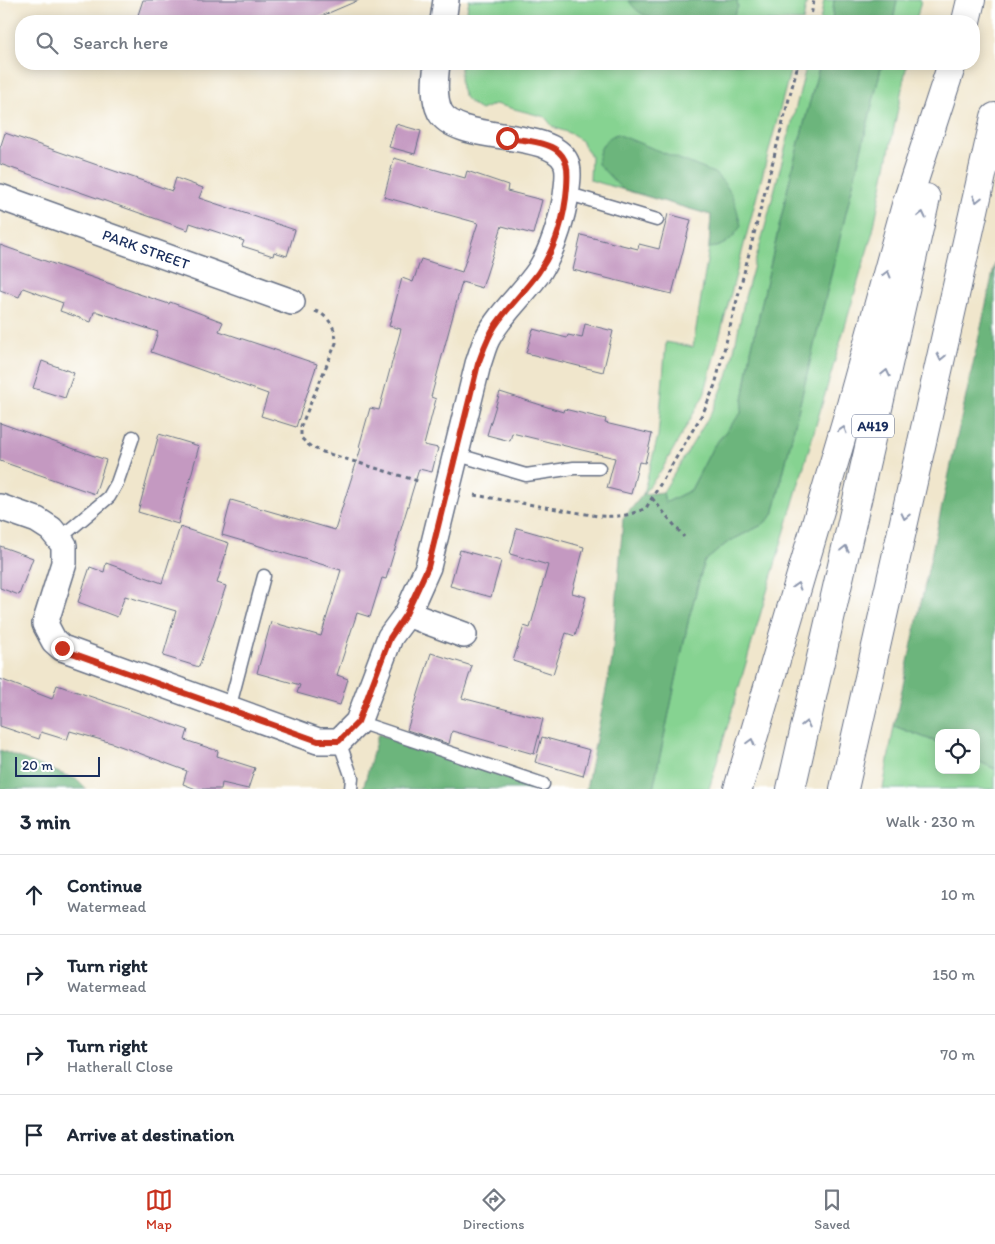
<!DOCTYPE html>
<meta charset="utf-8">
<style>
:root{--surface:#fff;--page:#f6f6f7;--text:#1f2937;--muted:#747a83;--line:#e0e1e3;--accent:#c8321e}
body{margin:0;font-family:Itim,sans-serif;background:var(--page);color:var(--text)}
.controls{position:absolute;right:15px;bottom:15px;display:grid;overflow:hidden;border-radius:10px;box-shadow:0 2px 12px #0003}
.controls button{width:45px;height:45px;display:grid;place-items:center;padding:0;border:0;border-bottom:1px solid var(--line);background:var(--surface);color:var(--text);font:25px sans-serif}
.scale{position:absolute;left:15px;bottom:12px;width:85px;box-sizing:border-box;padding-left:5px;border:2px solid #1b2f5e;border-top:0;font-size:14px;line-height:18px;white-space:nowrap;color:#1b2f5e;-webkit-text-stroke:4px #fff;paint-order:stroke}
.stop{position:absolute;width:15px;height:15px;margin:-11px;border:4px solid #c8321e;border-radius:50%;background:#fff}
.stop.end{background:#c8321e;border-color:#fff;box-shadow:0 1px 5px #0008}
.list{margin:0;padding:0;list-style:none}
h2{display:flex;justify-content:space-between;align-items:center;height:65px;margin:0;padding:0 20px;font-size:21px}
h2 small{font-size:16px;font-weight:400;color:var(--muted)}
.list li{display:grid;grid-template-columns:32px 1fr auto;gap:15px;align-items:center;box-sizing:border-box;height:80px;padding:0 20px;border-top:1px solid var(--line)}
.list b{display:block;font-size:19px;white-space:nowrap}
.list p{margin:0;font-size:16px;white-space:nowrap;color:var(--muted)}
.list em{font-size:16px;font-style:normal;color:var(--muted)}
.icon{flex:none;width:28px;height:28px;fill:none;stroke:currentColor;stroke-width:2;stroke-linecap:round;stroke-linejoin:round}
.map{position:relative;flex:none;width:995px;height:789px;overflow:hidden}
.search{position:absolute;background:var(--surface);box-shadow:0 2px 12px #0003;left:15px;right:15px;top:15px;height:55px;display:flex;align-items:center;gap:12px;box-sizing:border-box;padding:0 18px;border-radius:20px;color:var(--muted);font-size:19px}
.sheet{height:385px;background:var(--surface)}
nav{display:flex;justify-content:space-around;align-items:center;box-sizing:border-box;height:70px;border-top:1px solid var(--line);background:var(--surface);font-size:14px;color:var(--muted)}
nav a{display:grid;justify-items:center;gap:2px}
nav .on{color:var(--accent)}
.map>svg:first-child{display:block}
.green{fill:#86d391;stroke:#508178}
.forest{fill:#6cb57b;stroke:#44726c}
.building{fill:#c499c1}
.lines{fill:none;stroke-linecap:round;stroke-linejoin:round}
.lane-casing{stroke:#666f84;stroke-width:15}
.street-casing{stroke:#666f84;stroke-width:28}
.highway-casing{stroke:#666f84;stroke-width:30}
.path{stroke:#666f84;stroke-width:3;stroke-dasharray:4 4;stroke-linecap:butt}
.lane{stroke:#fff;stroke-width:12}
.street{stroke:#fff;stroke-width:25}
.highway{stroke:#fff;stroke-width:28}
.oneway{stroke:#8d97ae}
.route{stroke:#c8321e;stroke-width:6}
.labels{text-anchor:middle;stroke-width:4;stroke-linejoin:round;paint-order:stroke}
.shield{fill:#fff;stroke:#5f6d8e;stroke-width:1}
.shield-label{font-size:14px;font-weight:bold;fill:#1b2f5e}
.street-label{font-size:15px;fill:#1b2f5e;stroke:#fff}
</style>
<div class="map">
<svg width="995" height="789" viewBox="0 0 995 789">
<rect width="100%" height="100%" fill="#fff"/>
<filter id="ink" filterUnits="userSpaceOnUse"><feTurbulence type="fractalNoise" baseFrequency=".02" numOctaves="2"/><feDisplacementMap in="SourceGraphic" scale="10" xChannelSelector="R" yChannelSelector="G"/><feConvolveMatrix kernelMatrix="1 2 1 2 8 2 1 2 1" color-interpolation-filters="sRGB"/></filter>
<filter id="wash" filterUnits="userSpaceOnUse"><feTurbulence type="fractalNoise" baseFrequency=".0096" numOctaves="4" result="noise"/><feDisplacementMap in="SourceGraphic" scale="20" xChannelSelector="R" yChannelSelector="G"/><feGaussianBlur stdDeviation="1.12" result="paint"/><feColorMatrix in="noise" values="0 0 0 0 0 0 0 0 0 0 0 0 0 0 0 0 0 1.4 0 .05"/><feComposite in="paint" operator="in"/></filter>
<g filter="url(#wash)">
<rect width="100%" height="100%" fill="#f0e6cc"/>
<path class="green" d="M469 0H807L803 21H465Z
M824 0H834L832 21H820Z
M897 0H921L916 21H893Z
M461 64H792L704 395 661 471 643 494 658 436 666 342 693 347 709 248 711 215 590 180 591 156 581 141 574 135 553 127 545 117 495 104 481 110C459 98 459 86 461 64Z
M807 64H820L793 165 751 351 741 413 713 447 691 490 665 503 663 492 713 410 730 370 745 297 765 227Z
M882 64H907L873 231 709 789H653L689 618 704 562 728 542 762 525 773 515Z
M894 726 939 743V770H976V760L995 769V789H883Z"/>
<path class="forest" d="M737 0 738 7 731 21C700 21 647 31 629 1Z
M834 0H897L893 21H832Z
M820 64H882L773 515 762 525 728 542 704 562 689 618 653 789H586L612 660 623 519 643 494 663 492 665 503 691 490 713 447 741 413 751 351 793 165Z
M617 134 714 173C732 188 736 204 741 226 732 239 725 247 709 248L711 215 622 189 598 164C597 151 604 138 617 134Z
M995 263V769L976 760V733H939V743L894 726Z
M378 734 539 789H363Z
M0 750 78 780 87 789H0Z"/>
<g id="blocks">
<path class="building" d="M143 0H359L310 21H136Z
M396 124 421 131 415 154 389 147Z
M5 133 172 191 176 178 203 188 199 198 295 230 287 256 274 252 273 256 261 252 242 246 244 241 190 223 188 230 0 164V148Z
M394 158 465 178 467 171 508 185 507 191 542 200 533 234 502 226 482 288 462 282 431 397 436 399 424 445 438 448 432 472 419 469 386 579 382 578 370 617 357 613 337 675 348 679 340 705 297 693 300 685 257 673 271 622 321 636 341 570 222 535 231 500 335 530 361 448 359 447 370 408 379 410 401 329 389 326 402 278 413 282 421 259 462 272 478 223 384 197Z
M668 214 691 220 672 294 573 270 581 235 638 249 639 244 659 249Z
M0 245 139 294 169 304 170 302 223 322 219 331 317 364 296 427 261 416 268 394 151 352 158 332 98 312H94L91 322 60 311 63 303 23 288 19 297 0 290Z
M585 324 613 331 603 372 526 353 533 329 567 338 568 335 582 338Z
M42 361 74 373 65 398 33 388Z
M500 392 563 412 564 409 606 419 605 423 652 434 645 463 639 462 631 494 607 488 615 458 512 433 510 441 487 435Z
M0 423 106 460 95 494 0 461Z
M159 434 199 446 178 524 138 512Z
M180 527 229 543 217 583 226 586 199 667 163 656 176 611 125 596 117 617 78 602 90 567 104 572 106 563 162 583Z
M517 528 584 547 572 593 586 597 575 636 566 633 553 674 513 661 524 626 530 628 548 565 510 554Z
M0 546 33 558 19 595 0 588Z
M460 550 501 561 491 597 450 586Z
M431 653 472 666 462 698 543 719 534 754 452 731 449 744 407 730Z
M0 679 52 699 57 685 188 730 185 740 218 751 217 756 255 768 248 789 222 783 221 789H196L183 784 187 771 112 743 70 731 67 740 41 732 39 739 0 726Z
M542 737 590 750 583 776 535 762Z"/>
</g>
</g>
<g filter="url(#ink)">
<use href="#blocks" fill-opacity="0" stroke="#666f84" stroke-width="1"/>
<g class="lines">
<g class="lane-casing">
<path id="lane" d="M566 193 657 220
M455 454 526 475 574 468H599
M60 538 109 497 117 483 133 437
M229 709 264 576
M358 722 543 784
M339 741 352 778 351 789"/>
</g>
<g class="street-casing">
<g id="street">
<path d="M443 21 446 0"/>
<path id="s1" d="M0 197 292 302"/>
<path d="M0 507 37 520 51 529 64 545V563L45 624 54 641 62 648 318 741H339L358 722 390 637 407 614 428 567 478 364C481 356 483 347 487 339 500 313 524 294 540 270 554 247 561 222 566 196 567 186 570 171 566 162 550 128 458 144 440 112 433 98 435 79 437 64"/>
<path d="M407 614 464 635"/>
</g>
</g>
<g class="highway-casing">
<path id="highway" d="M966 21 971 0
M738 789 851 405 906 205 952 64
M791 789 926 198
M844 789 995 117"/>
</g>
<path class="path" d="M810 21 814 0
M315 311C329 316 336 328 336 343L301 426V438L311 447 323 452 421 482
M474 495 598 516C616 517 630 516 646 508L703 413 715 385 798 64
M652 498 684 537"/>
<use href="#lane" class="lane"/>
<use href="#street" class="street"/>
<use href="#highway" class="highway"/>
</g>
<defs><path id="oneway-chevron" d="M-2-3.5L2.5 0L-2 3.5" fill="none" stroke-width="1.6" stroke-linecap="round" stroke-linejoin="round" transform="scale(1.25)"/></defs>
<g class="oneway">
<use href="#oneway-chevron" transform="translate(977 199) rotate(103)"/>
<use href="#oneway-chevron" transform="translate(922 215) rotate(-77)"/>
<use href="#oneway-chevron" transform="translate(887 274) rotate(-75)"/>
<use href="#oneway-chevron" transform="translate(941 357) rotate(103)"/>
<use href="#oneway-chevron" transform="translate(886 373) rotate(-77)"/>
<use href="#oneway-chevron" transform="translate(843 430) rotate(-73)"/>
<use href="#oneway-chevron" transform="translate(905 516) rotate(103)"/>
<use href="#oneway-chevron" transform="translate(845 549) rotate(-77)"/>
<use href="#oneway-chevron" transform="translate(797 586) rotate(-73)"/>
<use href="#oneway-chevron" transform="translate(806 724) rotate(-77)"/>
<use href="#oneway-chevron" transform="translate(751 742) rotate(-74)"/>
</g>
</g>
<g class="lines" filter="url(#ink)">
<path class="route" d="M62 648 72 653 318 741H339L358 722 390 638 406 614 428 567 478 364C483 351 487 338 495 326 508 307 525 291 538 273 556 248 565 216 567 187 568 172 569 158 555 149 542 141 522 140 507 138"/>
</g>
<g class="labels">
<rect class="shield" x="852" y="414.5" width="42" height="23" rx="4"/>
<g class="shield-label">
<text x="873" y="431">A419</text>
</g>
<g class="street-label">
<text dy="5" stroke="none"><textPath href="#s1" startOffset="155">PARK STREET</textPath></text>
</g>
</g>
</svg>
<div class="controls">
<button><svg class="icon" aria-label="locate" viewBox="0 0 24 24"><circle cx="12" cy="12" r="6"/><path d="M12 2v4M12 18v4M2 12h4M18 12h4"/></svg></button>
</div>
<div class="scale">20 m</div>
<div class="stop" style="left:507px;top:138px"></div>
<div class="stop end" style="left:62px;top:648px"></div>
<div class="search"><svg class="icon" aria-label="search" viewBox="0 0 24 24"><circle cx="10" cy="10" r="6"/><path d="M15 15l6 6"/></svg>Search here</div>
</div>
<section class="sheet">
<h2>3 min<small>Walk · 230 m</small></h2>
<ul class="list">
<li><svg class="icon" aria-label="ahead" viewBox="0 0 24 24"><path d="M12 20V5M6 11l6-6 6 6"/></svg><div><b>Continue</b><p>Watermead</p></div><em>10 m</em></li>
<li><svg class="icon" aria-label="right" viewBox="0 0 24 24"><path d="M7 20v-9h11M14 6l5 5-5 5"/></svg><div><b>Turn right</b><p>Watermead</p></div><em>150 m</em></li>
<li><svg class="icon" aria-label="right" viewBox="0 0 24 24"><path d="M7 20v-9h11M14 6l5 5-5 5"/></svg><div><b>Turn right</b><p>Hatherall Close</p></div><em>70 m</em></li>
<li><svg class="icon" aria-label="arrive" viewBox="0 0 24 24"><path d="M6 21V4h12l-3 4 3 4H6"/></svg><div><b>Arrive at destination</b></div></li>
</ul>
</section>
<nav>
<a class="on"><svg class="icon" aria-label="map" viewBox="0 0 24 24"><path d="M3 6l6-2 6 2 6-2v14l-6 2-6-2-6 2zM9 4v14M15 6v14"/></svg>Map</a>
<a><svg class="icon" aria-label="directions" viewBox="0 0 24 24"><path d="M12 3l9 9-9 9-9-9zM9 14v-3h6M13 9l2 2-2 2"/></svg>Directions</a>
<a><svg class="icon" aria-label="saved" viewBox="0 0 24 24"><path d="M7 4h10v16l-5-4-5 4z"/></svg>Saved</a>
</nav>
